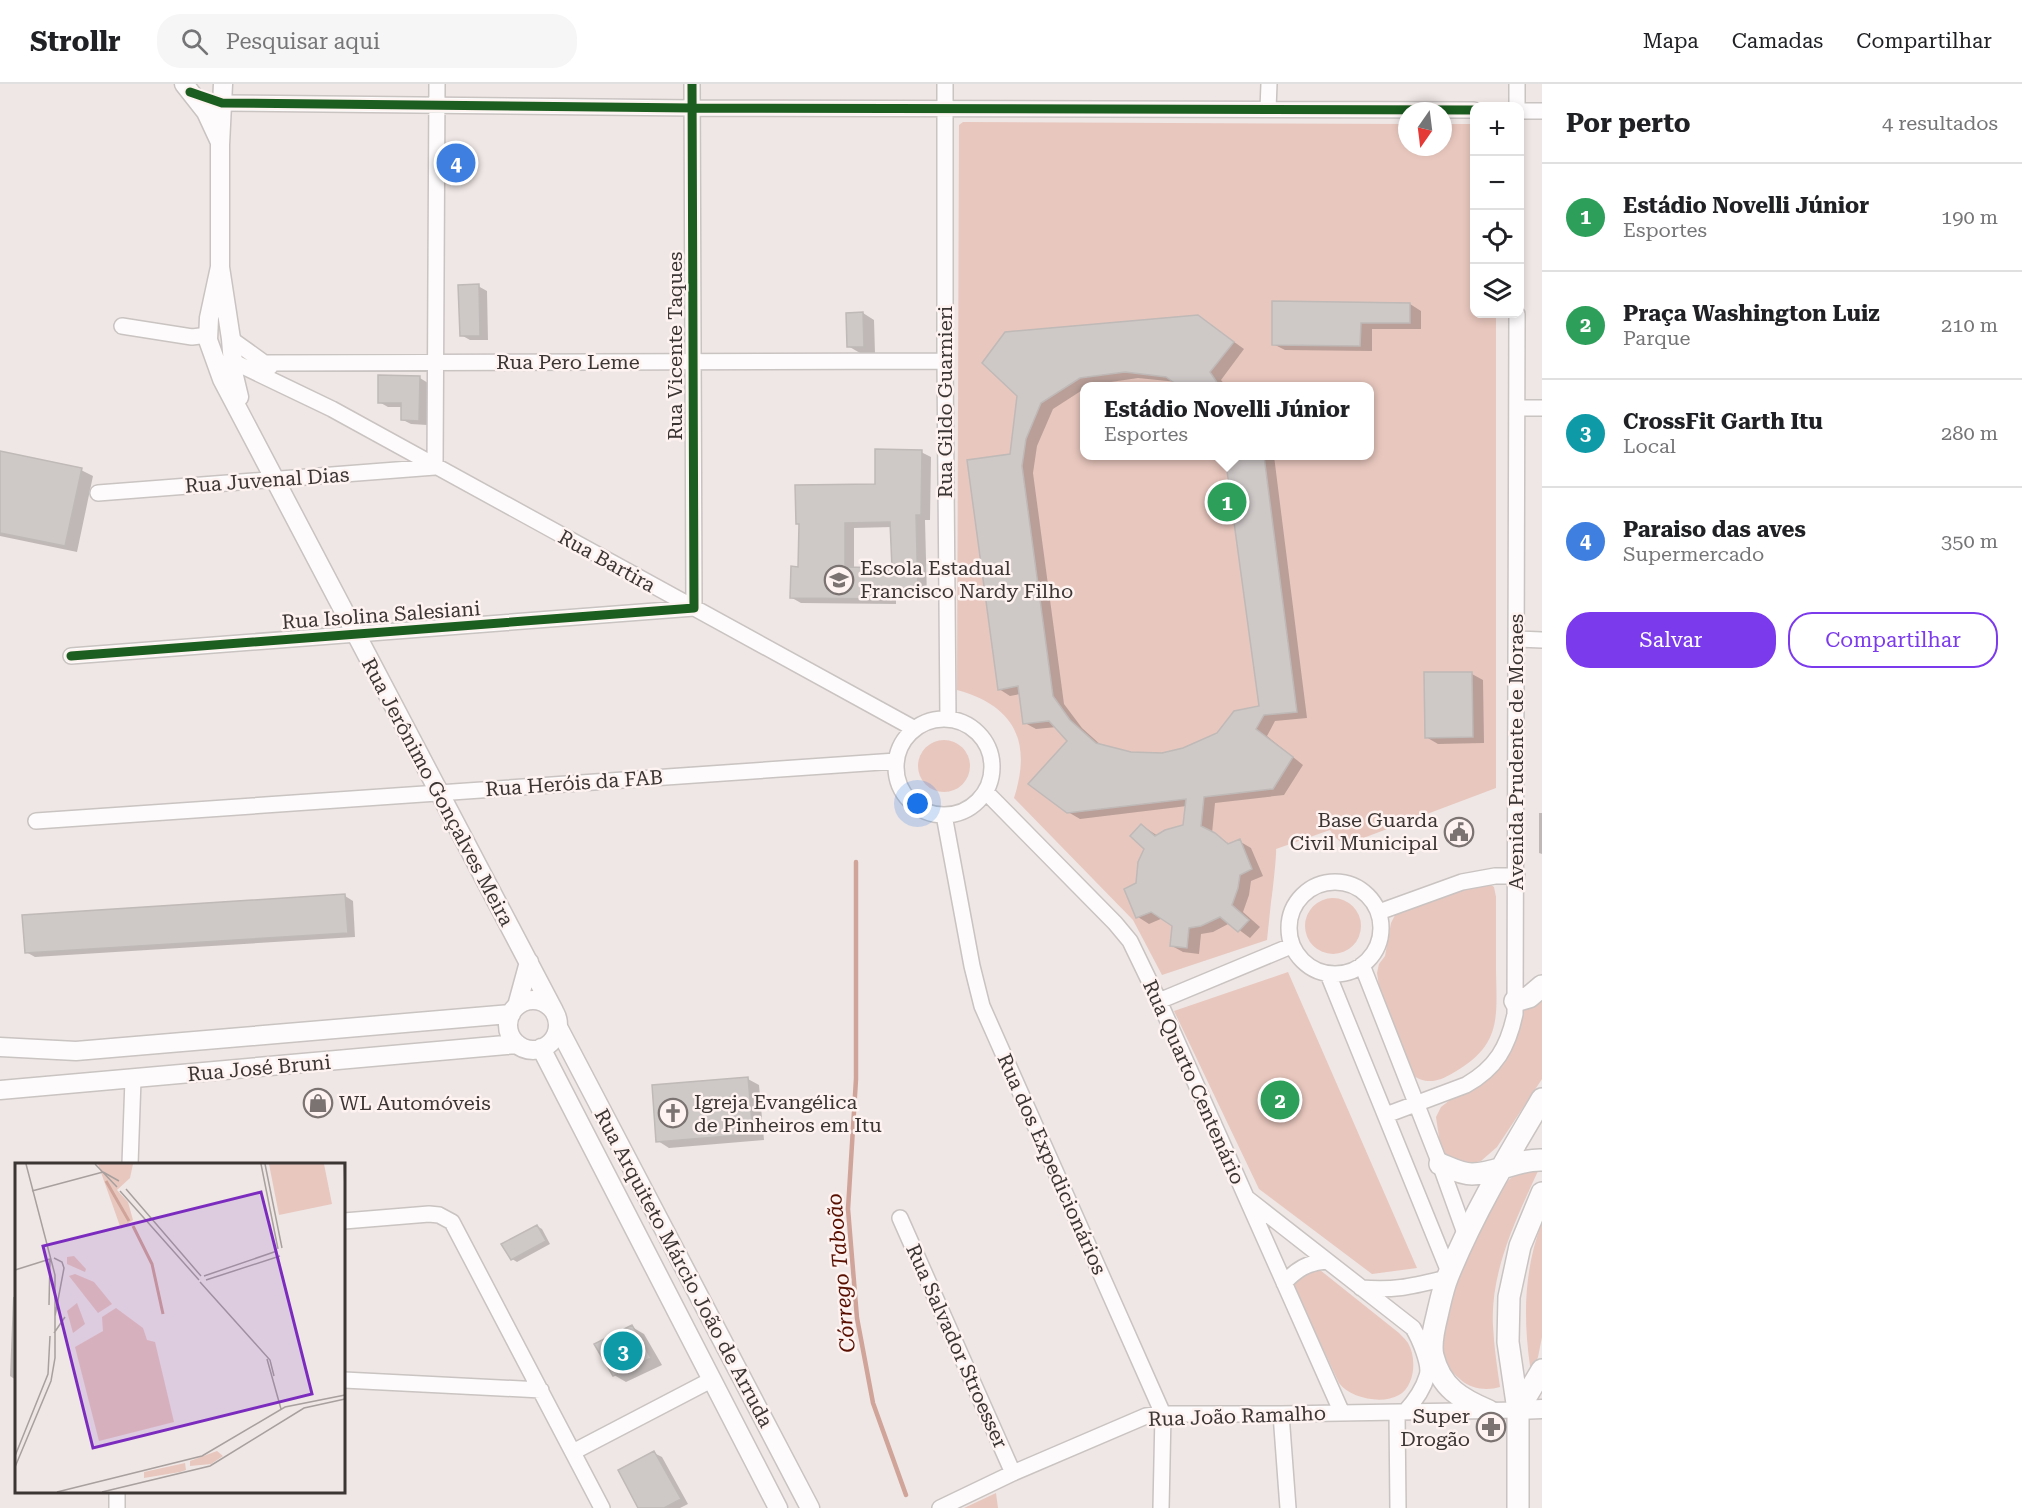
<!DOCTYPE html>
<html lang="pt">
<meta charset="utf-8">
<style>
:root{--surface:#fff;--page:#f6f6f6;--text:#202124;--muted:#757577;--line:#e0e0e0;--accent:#7c3aed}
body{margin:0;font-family:"Roboto Serif",serif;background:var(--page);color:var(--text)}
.controls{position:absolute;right:18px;top:18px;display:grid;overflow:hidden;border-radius:12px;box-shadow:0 3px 9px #0003}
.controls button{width:54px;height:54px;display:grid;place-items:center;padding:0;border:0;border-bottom:2px solid var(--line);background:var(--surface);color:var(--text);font:30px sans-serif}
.compass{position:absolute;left:1398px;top:18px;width:54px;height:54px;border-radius:50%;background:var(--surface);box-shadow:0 3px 9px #0003;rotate:194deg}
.you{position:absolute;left:918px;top:720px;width:21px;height:21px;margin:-15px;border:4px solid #fff;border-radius:50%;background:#1a73e8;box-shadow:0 0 0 9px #1a73e833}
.badge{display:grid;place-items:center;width:39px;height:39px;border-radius:50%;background:var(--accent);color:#fff;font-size:20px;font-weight:700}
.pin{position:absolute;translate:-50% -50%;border:3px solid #fff;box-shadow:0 2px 6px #0006}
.popup{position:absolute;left:1080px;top:298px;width:294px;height:78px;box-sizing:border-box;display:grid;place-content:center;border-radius:12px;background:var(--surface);filter:drop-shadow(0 2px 4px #0005);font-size:20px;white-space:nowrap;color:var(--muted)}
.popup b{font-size:22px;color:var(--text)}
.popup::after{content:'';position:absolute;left:50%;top:100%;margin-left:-12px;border:12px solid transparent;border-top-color:var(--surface)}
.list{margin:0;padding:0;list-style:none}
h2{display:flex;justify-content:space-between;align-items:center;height:78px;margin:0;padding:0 24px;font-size:26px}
h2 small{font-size:20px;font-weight:400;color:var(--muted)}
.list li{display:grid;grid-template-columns:39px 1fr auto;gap:18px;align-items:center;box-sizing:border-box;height:108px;padding:0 24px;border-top:2px solid var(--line)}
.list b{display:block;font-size:22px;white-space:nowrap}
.list p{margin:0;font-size:20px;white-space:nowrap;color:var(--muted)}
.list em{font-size:20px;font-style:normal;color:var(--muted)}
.actions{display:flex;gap:12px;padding:18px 24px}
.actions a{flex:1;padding:14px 0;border:2px solid var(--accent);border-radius:24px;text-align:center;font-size:21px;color:var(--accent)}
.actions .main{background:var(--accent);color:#fff}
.icon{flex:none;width:33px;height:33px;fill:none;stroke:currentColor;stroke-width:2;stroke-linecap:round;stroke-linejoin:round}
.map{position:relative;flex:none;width:1542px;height:1424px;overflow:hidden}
header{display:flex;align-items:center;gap:36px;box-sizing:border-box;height:84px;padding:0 30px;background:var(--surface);border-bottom:2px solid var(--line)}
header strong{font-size:28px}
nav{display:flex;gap:33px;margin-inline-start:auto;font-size:21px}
.search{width:420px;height:54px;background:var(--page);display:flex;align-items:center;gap:15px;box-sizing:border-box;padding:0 21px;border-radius:24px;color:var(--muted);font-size:22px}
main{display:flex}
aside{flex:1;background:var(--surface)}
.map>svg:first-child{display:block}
.green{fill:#e8c7be;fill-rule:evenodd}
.shadow{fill:#0003;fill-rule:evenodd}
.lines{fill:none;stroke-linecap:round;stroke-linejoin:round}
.stream{stroke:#d0a499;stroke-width:4.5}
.building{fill:#cec8c7;stroke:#bfb9b7;stroke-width:1.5;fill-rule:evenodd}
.minor-casing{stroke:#c9c3c2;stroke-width:18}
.tertiary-casing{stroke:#c9c3c2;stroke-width:21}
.secondary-casing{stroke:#c9c3c2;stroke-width:24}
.minor{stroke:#fdfbfb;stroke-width:15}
.tertiary{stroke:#fdfbfb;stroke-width:18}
.secondary{stroke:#fdfbfb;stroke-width:21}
.cycleway-casing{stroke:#fef3f0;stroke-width:13}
.cycleway{stroke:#1b5e20;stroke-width:9}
.labels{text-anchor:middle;stroke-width:5;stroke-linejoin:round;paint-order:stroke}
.street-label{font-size:20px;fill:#3b3534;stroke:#fef3f0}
.poi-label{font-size:20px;fill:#3b3534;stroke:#fef3f0;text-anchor:start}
.water-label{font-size:21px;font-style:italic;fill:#590f00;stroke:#fef3f0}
.inset-river{fill:none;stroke:#d0a499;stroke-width:3}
.inset-road{fill:none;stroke:#a7a09e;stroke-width:1.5}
.view{fill:#7b2cbf;fill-opacity:0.15;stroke:#7b2cbf;stroke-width:3}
.inset-edge{fill:none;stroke:#3b3534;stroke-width:3}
</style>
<header>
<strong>Strollr</strong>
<div class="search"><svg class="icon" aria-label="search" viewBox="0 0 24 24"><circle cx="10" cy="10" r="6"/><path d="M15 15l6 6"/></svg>Pesquisar aqui</div>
<nav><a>Mapa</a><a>Camadas</a><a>Compartilhar</a></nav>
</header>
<main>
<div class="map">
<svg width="1542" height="1424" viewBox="0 0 1542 1424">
<rect width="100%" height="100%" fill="#efe7e5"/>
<path class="green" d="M963 38 1407 40V63H1443V40H1474V230H1496V704L1350 759C1341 761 1335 754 1330 746L1276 765C1277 768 1272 815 1271 818L1267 856 1162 891 1133 836 1014 714C1032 658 1015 622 957 606L959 41ZM1084 302H1370V372H1084Z
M918 682a26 26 0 1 1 52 0a26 26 0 1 1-52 0Z
M1488 799 1494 803 1496 813C1496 837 1496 862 1496 887 1497 935 1501 962 1453 989 1438 998 1426 1001 1411 990L1379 902 1377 889 1379 880 1385 872 1391 839 1396 829 1463 804Z
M1305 842a28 28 0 1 1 56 0a28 28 0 1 1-56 0Z
M1288 888 1417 1184 1372 1190 1259 1105 1174 927Z
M1542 913V995L1497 1063 1481 1077 1467 1081 1454 1079 1446 1071 1440 1060 1436 1033 1441 1023 1450 1016 1479 1002 1500 983 1511 966 1521 921Z
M1531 1082 1538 1087C1516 1135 1490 1188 1493 1242 1494 1262 1497 1283 1500 1303 1487 1307 1471 1305 1461 1296 1451 1287 1443 1280 1440 1267 1435 1239 1486 1123 1505 1100 1511 1092 1523 1087 1531 1082Z
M1542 1138V1253L1538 1273 1534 1282H1530C1523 1232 1524 1186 1542 1138Z
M1313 1186H1320L1399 1249C1402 1252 1406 1256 1408 1259 1417 1274 1415 1302 1399 1311 1382 1321 1350 1314 1339 1299L1293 1201 1296 1195Z
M996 1409 998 1424H964Z"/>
<path class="shadow" d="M478 202 487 207 488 256H470L461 251Z
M1410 220 1421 227V245H1372V267L1285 266 1273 260Z
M863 229 874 236 875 269H860L848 262Z
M1198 232 1244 265 1221 296 1226 302H1183L1177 298 1138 294 1084 302V305L1053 325 1037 362 1033 389 1064 620 1082 644 1102 662 1130 670 1162 671 1184 666 1218 650 1261 623 1226 372H1274L1307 634 1275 637 1267 652 1303 681 1284 711 1215 719 1212 749 1231 761 1239 757 1251 764 1263 792 1251 797 1249 811 1243 828 1260 843 1250 854 1230 839 1213 848 1201 850 1199 870 1183 868 1172 862 1174 842 1163 834 1149 840 1138 833V800L1145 764 1141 741 1158 752 1185 743 1187 722 1080 735 1068 728 1069 657 1057 643 1036 645 1025 639 1020 610 1010 612 999 605 1011 371 1018 311Z
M420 294 428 299 427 341 411 340 403 336V323H388L379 318Z
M921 368 931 373 930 436H925L927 514H896V520L801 519 792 514 800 484 876 401ZM892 443 893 485H854V444Z
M0 369 81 386 93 392 77 468 0 452Z
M1472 590 1483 596 1484 659 1438 660 1426 653Z
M1539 729H1542V770L1539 769Z
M345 812 353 817 355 853 35 873 26 868Z
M748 995 759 1001 764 1056 669 1064 658 1057Z
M16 1110V1165L14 1164Z
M537 1142 542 1145 550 1160 517 1178 512 1175Z
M13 1213H16V1296L10 1292Z
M632 1243 644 1250 662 1281 626 1298 614 1291Z
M654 1369 662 1373 688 1420 680 1424H640Z"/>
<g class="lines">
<path class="stream" d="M856 778V995L848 1125 857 1234 873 1319 906 1411"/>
</g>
<path class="building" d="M479 200 480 252H460L458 201Z
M1272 217 1410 219V239H1361L1360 262 1272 261Z
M863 228 864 263H847L846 229Z
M1198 231 1234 258 1210 288 1220 303H1180L1166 293 1125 288 1080 294 1041 319 1026 355 1022 382 1053 612 1070 636 1096 659 1131 668 1162 669 1183 664 1217 649 1234 627 1259 622 1225 372H1264L1297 628 1264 631 1256 645 1293 673 1273 705 1204 713 1201 742 1215 749 1228 760 1240 755 1252 785 1240 791 1238 804 1232 821 1249 836 1238 848 1220 833 1201 842 1189 844 1187 864 1170 862 1172 842 1151 828 1136 834 1124 805 1136 799 1138 778 1144 765 1130 752 1141 740 1155 752 1165 746 1183 741 1186 715 1067 729 1028 700 1067 657 1049 637 1023 640 1018 602 998 606 967 376 1010 370 1017 312 982 279 1005 248Z
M378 291 420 292 419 337 401 336V319H378Z
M875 365 922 366 921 431H916L918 509 887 510V515L790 514 791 482 798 483 799 440H796L795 401 875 400ZM890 438 892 484 845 483V439Z
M0 367 82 384 65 462 0 449Z
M1424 588H1472L1473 653 1425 654Z
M345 810 348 849 25 869 22 831Z
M748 993 753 1050 656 1058 652 1001Z
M537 1141 546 1157 511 1176 501 1160Z
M632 1241 651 1274 613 1292 594 1260Z
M654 1367 681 1415 664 1424H638L618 1386Z"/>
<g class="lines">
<g class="minor-casing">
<path id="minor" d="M945 0V277L948 635
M1517 0V22
M222 19 692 24 1474 26
M1268 25 1269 0
M1520 27H1542
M122 242 192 253 208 251
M231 255 270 283
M232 277 332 325 915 645
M264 279 945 277
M1517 324H1542
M98 409 435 383 437 0
M1516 555 1542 556
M71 572 694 524 692 0
M896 683a48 48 0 1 1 96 0a48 48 0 1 1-96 0Z
M986 708 1115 839 1130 857 1159 917 1342 1329
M944 731 972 882 982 922 1163 1330 1161 1424
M36 737 896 677
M1289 844a46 46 0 1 1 92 0a46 46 0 1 1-92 0Z
M1379 828 1462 798 1495 792H1517
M1362 881 1440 1080 1466 1152
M1328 890 1449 1188
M1159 917 1291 862
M1386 1031 1466 1001C1496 984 1508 963 1515 930L1517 230
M130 1080 133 995
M1248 1115 1413 1244C1419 1254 1431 1281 1427 1292 1423 1306 1414 1318 1405 1328
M900 1134 1013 1389
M344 1137 429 1130 439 1131 452 1138 602 1424
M1284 1199C1297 1185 1307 1179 1326 1177
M1361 1204C1396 1207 1413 1202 1447 1194
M344 1296 541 1306
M1397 1329 1398 1424
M1281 1330 1288 1424
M573 1368 711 1296
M117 1424V1408
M940 1424 1013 1389 1146 1332 1163 1330H1281L1518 1326"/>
</g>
<g class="tertiary-casing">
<path id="tertiary" d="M184 0 206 28 219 56
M223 0 220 61V183L231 255 234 292 239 313
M220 183 209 234 208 256 222 295 554 927
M508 941a25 25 0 1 1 50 0a25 25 0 1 1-50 0Z
M517 922 529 878
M558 943 810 1424
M0 963 76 967 511 930
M541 964 778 1424
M0 1006 517 960
M1518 1326 1542 1325"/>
</g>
<g class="secondary-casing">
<path id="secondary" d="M1515 917 1529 913 1542 902
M1440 1080C1450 1084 1461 1090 1472 1090 1496 1090 1517 1075 1542 1076
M1518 1326 1542 1286
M1489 1327C1461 1315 1441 1304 1433 1272 1430 1260 1434 1244 1437 1232 1440 1219 1443 1204 1448 1192 1473 1130 1508 1072 1542 1015
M1518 1424V1326L1508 1258 1509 1213 1520 1162 1542 1109"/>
</g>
<use href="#minor" class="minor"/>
<use href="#tertiary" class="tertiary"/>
<use href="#secondary" class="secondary"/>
<g class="cycleway-casing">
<path id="cycleway" d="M190 8 222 19 692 24 1474 26
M71 572 694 524 692 0"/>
</g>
<use href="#cycleway" class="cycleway"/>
</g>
<defs>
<g id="school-ring" transform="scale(1.5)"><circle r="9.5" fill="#fef3f0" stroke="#7a7372" stroke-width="1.5"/><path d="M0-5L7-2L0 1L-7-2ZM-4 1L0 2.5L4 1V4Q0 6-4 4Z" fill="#7a7372"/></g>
<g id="civic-ring" transform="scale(1.5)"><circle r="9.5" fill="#fef3f0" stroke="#7a7372" stroke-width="1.5"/><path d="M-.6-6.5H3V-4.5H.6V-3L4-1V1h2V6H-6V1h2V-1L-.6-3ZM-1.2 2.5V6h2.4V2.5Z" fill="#7a7372"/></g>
<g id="shop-ring" transform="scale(1.5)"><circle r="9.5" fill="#fef3f0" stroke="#7a7372" stroke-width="1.5"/><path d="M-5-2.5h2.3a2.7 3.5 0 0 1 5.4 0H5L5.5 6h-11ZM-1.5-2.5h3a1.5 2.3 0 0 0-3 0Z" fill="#7a7372"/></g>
<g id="church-ring" transform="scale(1.5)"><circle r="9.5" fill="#fef3f0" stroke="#7a7372" stroke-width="1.5"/><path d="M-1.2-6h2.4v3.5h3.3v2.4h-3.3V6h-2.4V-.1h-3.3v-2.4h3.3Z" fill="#7a7372"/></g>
<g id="pharmacy-ring" transform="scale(1.5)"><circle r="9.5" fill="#fef3f0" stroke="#7a7372" stroke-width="1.5"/><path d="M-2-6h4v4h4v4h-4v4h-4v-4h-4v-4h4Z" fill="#7a7372"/></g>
</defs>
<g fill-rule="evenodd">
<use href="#school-ring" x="839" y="496"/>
<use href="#civic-ring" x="1459" y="748"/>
<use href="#shop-ring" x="318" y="1019"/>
<use href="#church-ring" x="673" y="1029"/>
<use href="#pharmacy-ring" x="1491" y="1343"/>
</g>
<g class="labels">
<g class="street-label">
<text transform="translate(675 262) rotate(-90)" y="7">Rua Vicente Taques</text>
<text x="568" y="285">Rua Pero Leme</text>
<text transform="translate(945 318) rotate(-90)" y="7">Rua Gildo Guarnieri</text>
<text transform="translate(267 396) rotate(-4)" y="7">Rua Juvenal Dias</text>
<text transform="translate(607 477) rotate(29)" y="7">Rua Bartira</text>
<text transform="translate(381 531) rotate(-4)" y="7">Rua Isolina Salesiani</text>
<text transform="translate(1516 668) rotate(-90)" y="7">Avenida Prudente de Moraes</text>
<text transform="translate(574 699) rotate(-4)" y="7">Rua Heróis da FAB</text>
<text transform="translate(438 708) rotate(62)" y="7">Rua Jerônimo Gonçalves Meira</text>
<text transform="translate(259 984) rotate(-5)" y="7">Rua José Bruni</text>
<text transform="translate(1194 998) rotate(66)" y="7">Rua Quarto Centenário</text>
<text transform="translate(1052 1080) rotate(66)" y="7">Rua dos Expedicionários</text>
<text transform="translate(684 1184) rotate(62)" y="7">Rua Arquiteto Márcio João de Arruda</text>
<text transform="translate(957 1262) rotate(66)" y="7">Rua Salvador Stroesser</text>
<text transform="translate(1237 1332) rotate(-2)" y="7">Rua João Ramalho</text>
</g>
<g class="poi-label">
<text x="860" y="491">Escola Estadual<tspan x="860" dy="23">Francisco Nardy Filho</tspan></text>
<text x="1438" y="743" text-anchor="end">Base Guarda<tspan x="1438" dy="23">Civil Municipal</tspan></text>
<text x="694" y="1025">Igreja Evangélica<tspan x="694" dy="23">de Pinheiros em Itu</tspan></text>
<text x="339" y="1026">WL Automóveis</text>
<text x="1470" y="1339" text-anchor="end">Super<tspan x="1470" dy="23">Drogão</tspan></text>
</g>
<g class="water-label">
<text transform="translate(841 1189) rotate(-95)" y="7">Córrego Taboão</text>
</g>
</g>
<g transform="translate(15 1079)">
<rect width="330" height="330" fill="#efe7e5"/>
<path d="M83 1H118L115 15 102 27 113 39 118 57 106 66ZM254 1H309L317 41 264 52ZM59 93 71 106 70 109 52 101V94ZM60 111 79 119 97 141 83 150 54 113ZM62 140 70 161 58 170 52 148ZM101 145 128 165 132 177 140 179 159 259 84 278 60 184 88 168 87 154ZM202 288 208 293 196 301 175 303V298ZM170 300 171 307 165 309 129 315V309Z" fill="#e8c7be"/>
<path class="inset-river" d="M91 18 114 58M118 63 137 101 148 151"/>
<path class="inset-road" d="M80 1 102 24M246 1 263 86M250 1 267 85M329 1 330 25M88 9 104 18M111 26 186 113M17 28 88 9M105 28 184 117M39 95 47 99 49 105 40 153M0 107 35 96M189 113 262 88M191 117 265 93M185 119 255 197 259 213M34 142 35 96M39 170 50 154M252 196 266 246M0 293 33 211 35 173M0 304 36 218 40 195V112L11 1M42 329 187 293 270 244 330 232M87 329 195 303 289 245 330 236"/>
<path class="view" d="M246 29 297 231 78 285 28 83Z"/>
<rect width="330" height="330" class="inset-edge"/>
</g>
</svg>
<div class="controls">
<button>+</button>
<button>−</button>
<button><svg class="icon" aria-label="locate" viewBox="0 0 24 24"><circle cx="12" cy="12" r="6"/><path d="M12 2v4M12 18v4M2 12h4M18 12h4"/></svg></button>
<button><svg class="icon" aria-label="layers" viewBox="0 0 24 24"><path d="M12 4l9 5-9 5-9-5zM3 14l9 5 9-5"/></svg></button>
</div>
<svg class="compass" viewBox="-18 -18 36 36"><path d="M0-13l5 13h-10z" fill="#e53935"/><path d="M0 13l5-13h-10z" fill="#757577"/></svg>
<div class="you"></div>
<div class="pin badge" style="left:1227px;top:418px;background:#2e9e5b">1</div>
<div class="popup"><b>Estádio Novelli Júnior</b>Esportes</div>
<div class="pin badge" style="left:1280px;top:1016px;background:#2e9e5b">2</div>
<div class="pin badge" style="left:623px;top:1267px;background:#0f9aa8">3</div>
<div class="pin badge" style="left:456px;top:79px;background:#3f7fe0">4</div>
</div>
<aside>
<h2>Por perto<small>4 resultados</small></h2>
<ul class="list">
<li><span class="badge" style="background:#2e9e5b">1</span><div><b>Estádio Novelli Júnior</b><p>Esportes</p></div><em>190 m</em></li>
<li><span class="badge" style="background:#2e9e5b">2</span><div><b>Praça Washington Luiz</b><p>Parque</p></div><em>210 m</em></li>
<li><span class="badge" style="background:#0f9aa8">3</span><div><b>CrossFit Garth Itu</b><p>Local</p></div><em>280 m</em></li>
<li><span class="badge" style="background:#3f7fe0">4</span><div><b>Paraiso das aves</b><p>Supermercado</p></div><em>350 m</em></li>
</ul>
<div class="actions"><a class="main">Salvar</a><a>Compartilhar</a></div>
</aside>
</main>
